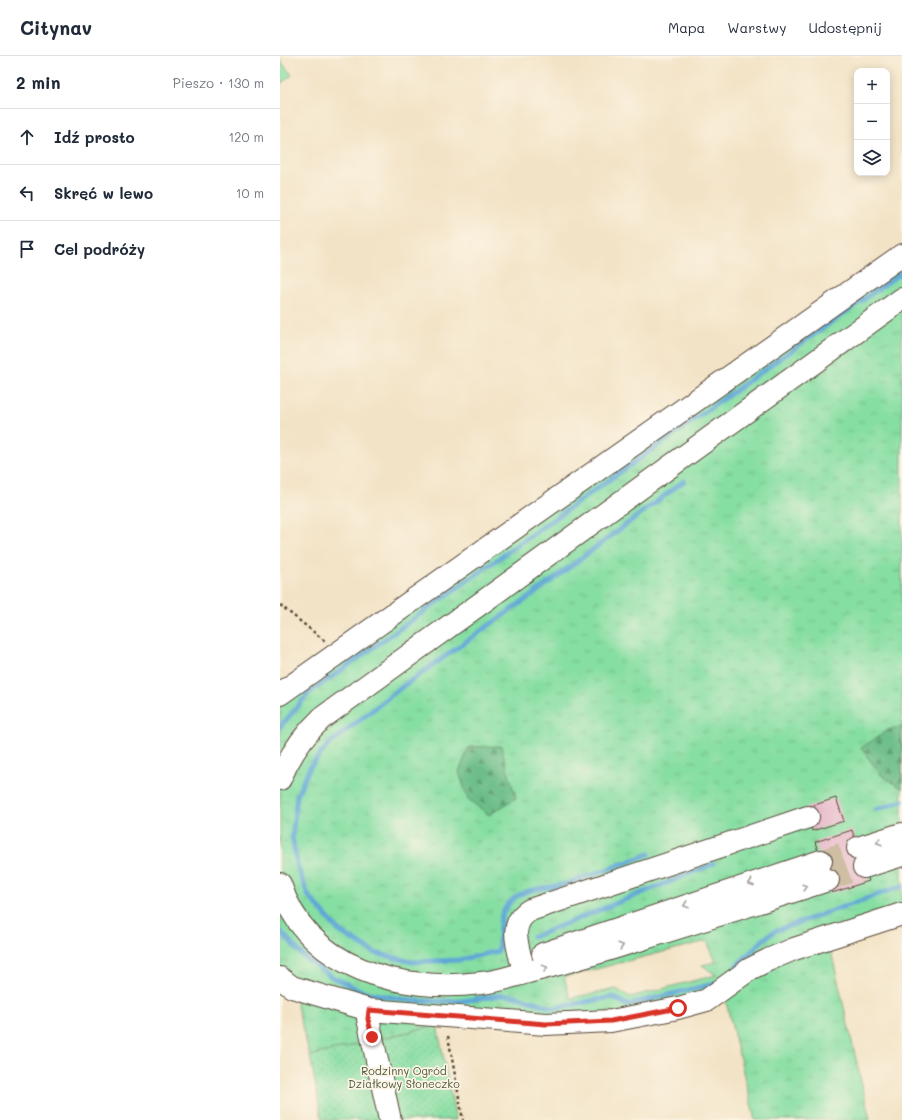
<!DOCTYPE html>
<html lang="pl">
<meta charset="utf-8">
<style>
:root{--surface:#fff;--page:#f2f2f3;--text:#1f2937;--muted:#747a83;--line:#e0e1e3}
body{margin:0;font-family:Mali,sans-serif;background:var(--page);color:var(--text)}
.controls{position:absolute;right:12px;top:12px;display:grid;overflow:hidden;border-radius:8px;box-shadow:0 2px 10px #0003}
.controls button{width:36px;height:36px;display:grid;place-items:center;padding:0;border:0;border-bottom:1px solid var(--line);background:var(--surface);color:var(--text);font:20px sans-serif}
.stop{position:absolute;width:12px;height:12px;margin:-9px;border:3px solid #d93025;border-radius:50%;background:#fff}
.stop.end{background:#d93025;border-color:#fff;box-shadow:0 1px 4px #0008}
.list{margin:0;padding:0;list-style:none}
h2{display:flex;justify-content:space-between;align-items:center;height:52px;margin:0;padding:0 16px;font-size:17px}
h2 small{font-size:13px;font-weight:400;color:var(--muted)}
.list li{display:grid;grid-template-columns:26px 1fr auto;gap:12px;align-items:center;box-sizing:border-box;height:56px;padding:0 16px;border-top:1px solid var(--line)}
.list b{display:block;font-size:15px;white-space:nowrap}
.list em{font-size:13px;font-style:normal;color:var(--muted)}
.icon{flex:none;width:22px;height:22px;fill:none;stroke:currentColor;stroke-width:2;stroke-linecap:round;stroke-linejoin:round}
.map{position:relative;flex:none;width:622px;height:1064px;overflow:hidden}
header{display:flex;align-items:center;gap:24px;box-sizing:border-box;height:56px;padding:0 20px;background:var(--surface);border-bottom:1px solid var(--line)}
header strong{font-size:19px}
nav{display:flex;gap:22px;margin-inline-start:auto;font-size:14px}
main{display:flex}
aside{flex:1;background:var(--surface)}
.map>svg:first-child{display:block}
.grass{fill:url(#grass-tufts);stroke:#608460;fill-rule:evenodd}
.forest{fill:url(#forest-firs);stroke:#547453}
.garden{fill:url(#garden-dots);stroke:#608460}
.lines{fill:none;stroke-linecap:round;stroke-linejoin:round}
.stream{stroke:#5ea7d6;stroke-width:5}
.building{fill:#e5b4c8}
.highway-tunnel{stroke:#cebea4;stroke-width:22;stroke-dasharray:22 11;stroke-linecap:butt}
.minor-casing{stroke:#574637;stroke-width:24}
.highway-casing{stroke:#574637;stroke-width:24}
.path{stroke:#574637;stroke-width:2.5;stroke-dasharray:3 3;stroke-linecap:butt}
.minor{stroke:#fff;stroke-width:22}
.highway{stroke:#fff;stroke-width:22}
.oneway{stroke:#a79f9a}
.route{stroke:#d93025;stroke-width:5}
.labels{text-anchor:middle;stroke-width:3.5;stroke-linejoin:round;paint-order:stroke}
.park-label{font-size:11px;fill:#4e573f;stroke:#fcf5e5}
</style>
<header>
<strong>Citynav</strong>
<nav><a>Mapa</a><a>Warstwy</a><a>Udostępnij</a></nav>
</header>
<main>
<aside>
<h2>2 min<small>Pieszo · 130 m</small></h2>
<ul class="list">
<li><svg class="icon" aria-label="ahead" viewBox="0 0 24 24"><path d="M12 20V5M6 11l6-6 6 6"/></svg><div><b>Idź prosto</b></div><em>120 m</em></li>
<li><svg class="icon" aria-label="left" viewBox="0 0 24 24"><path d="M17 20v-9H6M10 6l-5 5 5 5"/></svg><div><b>Skręć w lewo</b></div><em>10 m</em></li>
<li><svg class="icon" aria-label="arrive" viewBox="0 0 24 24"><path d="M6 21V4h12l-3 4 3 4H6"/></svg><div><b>Cel podróży</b></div></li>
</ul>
</aside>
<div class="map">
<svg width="622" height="1064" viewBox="0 0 622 1064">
<defs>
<pattern id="grass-tufts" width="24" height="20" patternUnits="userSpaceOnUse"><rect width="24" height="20" fill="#85dea2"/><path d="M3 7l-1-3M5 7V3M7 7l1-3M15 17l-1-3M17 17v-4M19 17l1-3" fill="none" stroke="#74bf8b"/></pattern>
<pattern id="forest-firs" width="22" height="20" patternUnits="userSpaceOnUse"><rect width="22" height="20" fill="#6cbd88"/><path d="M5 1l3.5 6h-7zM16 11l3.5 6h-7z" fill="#5a9a6f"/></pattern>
<pattern id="garden-dots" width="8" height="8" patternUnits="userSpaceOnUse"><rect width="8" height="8" fill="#85dea2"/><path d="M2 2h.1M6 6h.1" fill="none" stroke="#74bf8b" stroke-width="1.8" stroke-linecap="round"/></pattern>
</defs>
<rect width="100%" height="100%" fill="#fcf5e5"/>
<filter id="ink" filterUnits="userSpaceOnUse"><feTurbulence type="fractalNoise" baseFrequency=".025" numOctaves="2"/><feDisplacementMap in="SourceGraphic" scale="8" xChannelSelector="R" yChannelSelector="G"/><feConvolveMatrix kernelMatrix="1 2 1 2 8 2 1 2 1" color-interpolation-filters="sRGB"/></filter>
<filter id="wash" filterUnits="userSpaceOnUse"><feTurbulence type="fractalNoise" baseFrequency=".012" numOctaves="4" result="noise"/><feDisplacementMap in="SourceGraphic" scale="16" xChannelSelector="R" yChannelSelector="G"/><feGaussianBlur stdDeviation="0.9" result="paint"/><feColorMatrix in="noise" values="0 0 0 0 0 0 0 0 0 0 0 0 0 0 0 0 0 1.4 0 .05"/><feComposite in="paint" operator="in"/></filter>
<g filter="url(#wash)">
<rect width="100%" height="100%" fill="#f3e3c6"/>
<path class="grass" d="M0 4 12 19 0 28Z
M622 199V858L548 882 590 1064H475L443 934 398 952 157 969 30 1000 12 931 0 922V638ZM427 885 436 906 422 909 436 919 350 941 336 933 290 942 284 921Z"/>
<path class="forest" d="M622 670V732H621L601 719 581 692 608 674Z
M221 690 236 742 209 759 188 743 179 716 189 691Z"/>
<path class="garden" d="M157 969 176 1064H42L30 1000Z"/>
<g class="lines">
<path class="stream" d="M0 671 29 637 622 216
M595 754 622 745
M369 798C342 808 315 818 288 827 267 834 241 829 226 851 217 864 221 879 218 895L179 904 133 906 95 897 59 875 28 839 18 812 12 781 17 739 30 711 49 688 119 633 259 534 404 425
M0 875 24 901 52 921 84 936 132 945H182L222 939 235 940 273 952 333 941 347 949 437 927
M253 881 433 808
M456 910 484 883 495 875 622 830"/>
</g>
<g id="blocks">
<path class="building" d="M556 742 564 765 532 775 525 752Z
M572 774 589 825 552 837 535 786Z"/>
</g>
</g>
<g filter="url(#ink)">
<use href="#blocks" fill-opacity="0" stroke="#574637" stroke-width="1"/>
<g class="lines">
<path class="highway-tunnel" d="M541 805 578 792
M548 824 584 811"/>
<g class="minor-casing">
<path id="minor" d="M0 638 622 199
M241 904C236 885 230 866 250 854L528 761
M0 922 12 931 89 954 266 968 331 965 398 952 427 944 470 913 488 904 514 893 622 858
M89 954 88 963 110 1064"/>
</g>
<g class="highway-casing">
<path id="highway" d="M0 723C10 698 23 680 42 662L622 243
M578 792 622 778
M584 811 622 799
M0 828C27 913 121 937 201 927 217 926 233 920 248 916 287 907 324 895 362 883 424 864 486 844 548 824
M263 898 541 805"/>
</g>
<path class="path" d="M0 549 45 585
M168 980 183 1064"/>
<use href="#minor" class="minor"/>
<use href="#highway" class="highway"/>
</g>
<defs><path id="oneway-chevron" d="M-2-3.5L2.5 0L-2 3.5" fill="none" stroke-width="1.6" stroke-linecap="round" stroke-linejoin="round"/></defs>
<g class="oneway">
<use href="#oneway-chevron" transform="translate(599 786) rotate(162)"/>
<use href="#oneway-chevron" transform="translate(471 827) rotate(162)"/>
<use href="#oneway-chevron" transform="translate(525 831) rotate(-18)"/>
<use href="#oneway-chevron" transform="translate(406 849) rotate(161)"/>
<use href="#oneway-chevron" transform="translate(341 890) rotate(-17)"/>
<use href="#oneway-chevron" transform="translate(265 912) rotate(-15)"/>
</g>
</g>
<g class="lines" filter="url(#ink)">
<path class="route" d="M92 981 88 963 89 954 266 968 331 965 398 952"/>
</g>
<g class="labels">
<g class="park-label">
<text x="124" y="1019">Rodzinny Ogród<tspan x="124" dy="13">Działkowy Słoneczko</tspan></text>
</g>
</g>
</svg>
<div class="controls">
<button>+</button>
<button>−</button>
<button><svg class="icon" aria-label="layers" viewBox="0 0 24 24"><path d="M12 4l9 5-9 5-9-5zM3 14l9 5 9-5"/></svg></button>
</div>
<div class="stop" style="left:398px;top:952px"></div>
<div class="stop end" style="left:92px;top:981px"></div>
</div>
</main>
